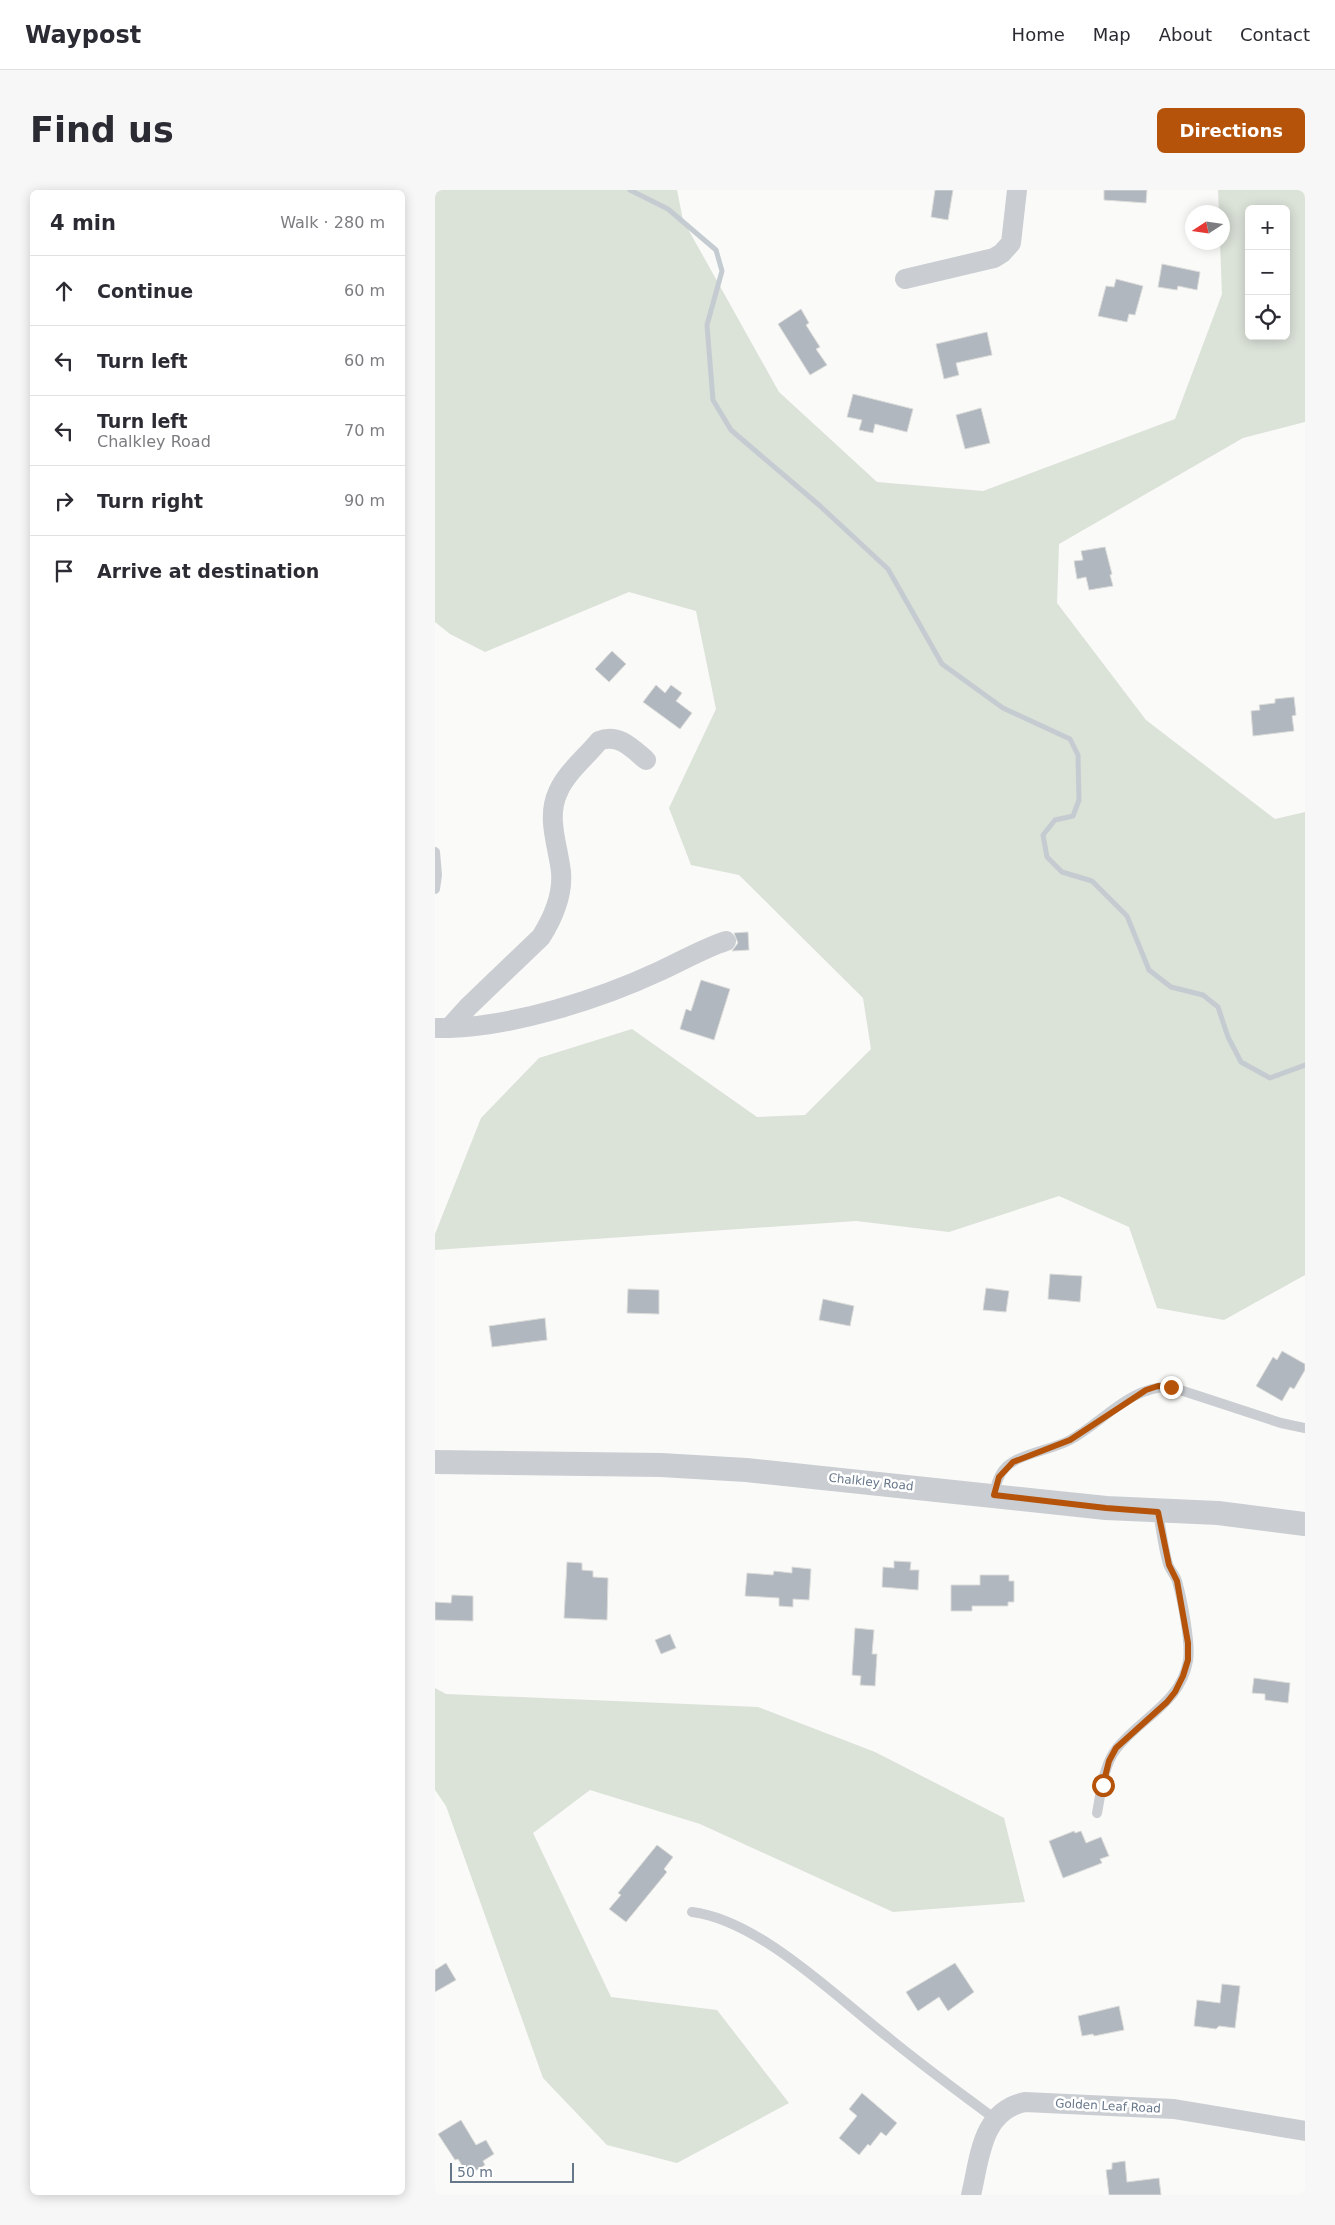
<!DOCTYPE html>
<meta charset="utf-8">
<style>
:root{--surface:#fff;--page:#f7f7f7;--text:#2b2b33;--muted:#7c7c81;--line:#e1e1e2;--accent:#b45309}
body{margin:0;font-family:"DejaVu Sans",sans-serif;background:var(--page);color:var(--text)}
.controls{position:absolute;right:15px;top:15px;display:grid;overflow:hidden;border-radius:8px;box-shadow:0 2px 12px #0003}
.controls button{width:45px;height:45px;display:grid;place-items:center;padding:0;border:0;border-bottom:1px solid var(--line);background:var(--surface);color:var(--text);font:25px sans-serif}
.compass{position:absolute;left:750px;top:15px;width:45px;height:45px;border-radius:50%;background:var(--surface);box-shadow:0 2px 12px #0003;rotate:258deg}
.scale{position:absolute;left:15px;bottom:12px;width:124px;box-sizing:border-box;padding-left:5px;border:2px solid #67778a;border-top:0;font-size:14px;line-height:18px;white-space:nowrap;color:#67778a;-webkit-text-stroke:4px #fff;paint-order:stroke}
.stop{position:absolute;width:15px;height:15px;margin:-11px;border:4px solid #b45309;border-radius:50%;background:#fff}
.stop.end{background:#b45309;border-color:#fff;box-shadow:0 1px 5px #0008}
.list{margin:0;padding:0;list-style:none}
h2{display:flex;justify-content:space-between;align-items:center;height:65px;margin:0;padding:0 20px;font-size:21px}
h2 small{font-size:16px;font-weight:400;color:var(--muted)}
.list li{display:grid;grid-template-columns:32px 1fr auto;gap:15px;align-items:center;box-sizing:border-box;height:70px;padding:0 20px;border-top:1px solid var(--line)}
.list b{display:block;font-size:19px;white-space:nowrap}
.list p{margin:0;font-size:16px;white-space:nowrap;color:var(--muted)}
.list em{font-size:16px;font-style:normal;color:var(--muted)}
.icon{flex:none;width:28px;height:28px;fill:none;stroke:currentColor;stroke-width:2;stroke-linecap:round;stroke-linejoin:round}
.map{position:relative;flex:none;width:870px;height:2005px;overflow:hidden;border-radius:8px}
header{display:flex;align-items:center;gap:30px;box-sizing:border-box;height:70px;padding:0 25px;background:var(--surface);border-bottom:1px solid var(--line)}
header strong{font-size:24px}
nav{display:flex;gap:28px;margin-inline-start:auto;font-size:18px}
.intro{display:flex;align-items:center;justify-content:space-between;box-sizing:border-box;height:120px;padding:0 30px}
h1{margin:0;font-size:35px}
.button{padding:12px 22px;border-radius:8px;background:var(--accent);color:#fff;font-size:18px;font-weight:700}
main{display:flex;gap:30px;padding:0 30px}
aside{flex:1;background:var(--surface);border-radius:8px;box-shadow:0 2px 12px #0003}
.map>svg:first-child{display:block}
.green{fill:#dbe2d8;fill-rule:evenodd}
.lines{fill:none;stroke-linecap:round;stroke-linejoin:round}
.stream{stroke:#c4ccd2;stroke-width:5}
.building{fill:#b0b7bf;stroke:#dcdcda}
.service{stroke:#cacdd1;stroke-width:10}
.minor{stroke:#cacdd1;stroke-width:20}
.tertiary{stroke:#cacdd1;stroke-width:24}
.route{stroke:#b45309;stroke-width:6}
.labels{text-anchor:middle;stroke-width:5;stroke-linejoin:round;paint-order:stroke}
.street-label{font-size:12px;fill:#67778a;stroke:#fff}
</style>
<header>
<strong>Waypost</strong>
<nav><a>Home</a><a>Map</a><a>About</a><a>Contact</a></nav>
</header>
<div class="intro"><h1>Find us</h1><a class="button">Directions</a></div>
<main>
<aside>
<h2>4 min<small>Walk · 280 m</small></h2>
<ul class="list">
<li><svg class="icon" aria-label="ahead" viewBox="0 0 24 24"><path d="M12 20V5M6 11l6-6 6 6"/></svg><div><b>Continue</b></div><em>60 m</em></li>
<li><svg class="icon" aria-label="left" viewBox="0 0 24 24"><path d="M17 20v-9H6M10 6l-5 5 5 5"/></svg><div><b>Turn left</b></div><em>60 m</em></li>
<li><svg class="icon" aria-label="left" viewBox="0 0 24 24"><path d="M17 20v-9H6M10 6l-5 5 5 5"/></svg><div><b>Turn left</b><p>Chalkley Road</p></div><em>70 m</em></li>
<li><svg class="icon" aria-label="right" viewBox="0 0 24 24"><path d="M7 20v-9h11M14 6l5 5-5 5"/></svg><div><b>Turn right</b></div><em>90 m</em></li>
<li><svg class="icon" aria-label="arrive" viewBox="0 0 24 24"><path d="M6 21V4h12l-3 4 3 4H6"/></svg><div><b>Arrive at destination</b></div></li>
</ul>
</aside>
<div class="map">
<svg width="870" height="2005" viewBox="0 0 870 2005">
<rect width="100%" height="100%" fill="#fafaf8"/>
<path class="green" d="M0 0H242L248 30 344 202 442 292 548 301 740 229 787 104 785 53 788 52V22H784L783 0H870V232L808 248 624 354 622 413 711 530 840 629 870 622V1085L789 1130 722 1118 694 1037 624 1006 514 1042 421 1031 0 1060V1044L46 928 104 868 197 839 322 927 370 925 436 859 428 808 304 685 256 675 234 618 281 519 261 421 194 402 50 462 15 444 0 432ZM814 19H851V146H814Z
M0 1498 11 1504 323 1517 440 1562 569 1628 590 1712 458 1722 265 1634 155 1600 98 1643 176 1807 282 1820 354 1913 242 1973 172 1955 108 1888 11 1616 0 1600Z"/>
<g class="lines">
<path class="stream" d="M195 0 233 19 281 60 287 81 272 135 278 210 296 240 384 315 453 379 507 474 568 518 635 549 643 565 644 610 638 626 620 630 608 645 612 667 627 682 657 691 692 726 714 780 736 797 768 805 783 817 793 847 806 872 835 888 870 875"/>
</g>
<path class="building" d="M500 0H518L513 30 496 27Z
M669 0H712L711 13 669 10Z
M727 74 765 82 762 100 743 96 742 100 723 97Z
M681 89 708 96 700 125 694 124 692 132 663 126 671 96 679 97Z
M366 119 374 133 371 135 385 157 381 159 392 175 375 185 343 134Z
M552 142 557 165 521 173 524 185 509 189 501 154Z
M418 204 478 219 472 242 440 234 438 243 424 240 427 230 412 227Z
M546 218 555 253 530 259 521 225Z
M670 357 677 384 675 385 678 396 654 400 651 387 642 389 639 371 648 370 646 361Z
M177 461 191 474 174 492 160 479Z
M221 495 230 503 236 495 247 503 241 511 257 523 245 539 208 512Z
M859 507 861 525 857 526 859 541 818 546 816 521 825 520 824 515 840 513V509Z
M313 742 314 760 297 761 303 753 299 743Z
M266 790 295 799 279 850 245 839 251 819 256 821Z
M615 1084 647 1086 645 1112 613 1109Z
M551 1098 574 1101 571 1122 548 1120Z
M193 1099 224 1100V1124L192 1123Z
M388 1109 419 1116 415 1136 384 1130Z
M110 1128 112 1150 57 1157 54 1136Z
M847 1161 870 1174V1180L859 1199 855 1197 847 1211 821 1196 838 1167 842 1170Z
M459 1371 476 1372 475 1380H484L483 1400 447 1397 448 1377 459 1378Z
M132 1372 147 1373V1380L158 1381V1387L173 1388 172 1430 129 1428Z
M357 1377 376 1379 374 1410 358 1409V1417L344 1416V1408L310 1406 312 1383 338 1385 339 1381 357 1383Z
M545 1385H574V1391H579V1412H573V1416H537V1421H516V1395H545Z
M17 1405 38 1406V1431L0 1430V1412L16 1413Z
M420 1438 439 1440 437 1464H442L440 1496 425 1495 426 1486 417 1485Z
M235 1444 241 1458 226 1464 220 1450Z
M819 1488 855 1493 853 1513 830 1510V1504L817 1503Z
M639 1641 640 1643 646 1641 651 1653 666 1647 674 1666 665 1669 667 1673 628 1688 614 1651Z
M222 1655 238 1667 229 1679 232 1682 191 1732 174 1719 186 1705 183 1703Z
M11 1773 21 1790 0 1802V1780Z
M520 1773 539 1802 513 1821 504 1807 483 1821 471 1802Z
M787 1794 805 1796 800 1838 784 1836 781 1839 759 1836 762 1810 785 1813Z
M684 1816 689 1840 659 1846 658 1844 647 1846 643 1826Z
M427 1903 462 1933 451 1946 446 1942 435 1956 433 1954 424 1965 404 1948 422 1926 414 1919Z
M26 1930 41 1955 51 1950 59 1964 48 1971 50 1975 33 1985 23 1969 20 1970 3 1944Z
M690 1971 692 1992 724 1988 726 2005H674L671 1980 677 1979V1973Z"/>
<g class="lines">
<path class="service" d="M0 662 2 685 0 699
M559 1305C561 1295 563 1285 571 1277 586 1263 617 1260 635 1250 668 1232 696 1195 736 1197L846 1233 870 1238
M662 1623C666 1603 668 1575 682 1558 706 1528 746 1512 753 1471 756 1453 747 1409 742 1391 740 1385 735 1380 733 1374 728 1357 726 1339 723 1321
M257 1722C324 1730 401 1807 454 1848 488 1876 524 1902 560 1929"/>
<path class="minor" d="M470 89 559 68 567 63 576 53 582 0
M0 838H14L33 817 106 747C118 728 128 705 126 682 123 655 111 628 123 602 131 583 151 567 164 551 183 543 197 558 211 570
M14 838C80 836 165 809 225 781 247 771 267 759 291 751
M536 2005C545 1968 546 1921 590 1912L739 1919 870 1941"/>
<path class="tertiary" d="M0 1272 226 1275 311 1280 671 1318 783 1323 870 1334"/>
</g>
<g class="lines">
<path class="route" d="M668 1595 674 1571 681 1558 732 1512 740 1502 748 1486 753 1470V1453L742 1391 734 1375 723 1322 671 1318 559 1305 564 1287 578 1272 635 1250 711 1200 723 1196 736 1197"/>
</g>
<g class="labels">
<g class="street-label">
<text transform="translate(436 1292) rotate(6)" y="4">Chalkley Road</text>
<text transform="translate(673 1916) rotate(3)" y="4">Golden Leaf Road</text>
</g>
</g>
</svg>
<div class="controls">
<button>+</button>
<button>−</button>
<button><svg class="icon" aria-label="locate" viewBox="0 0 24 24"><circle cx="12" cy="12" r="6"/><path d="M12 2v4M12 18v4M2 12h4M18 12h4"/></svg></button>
</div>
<svg class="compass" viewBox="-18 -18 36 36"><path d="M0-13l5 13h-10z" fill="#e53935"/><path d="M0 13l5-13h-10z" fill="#7c7c81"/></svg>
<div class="scale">50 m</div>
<div class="stop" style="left:668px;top:1595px"></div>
<div class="stop end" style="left:736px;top:1197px"></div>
</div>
</main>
